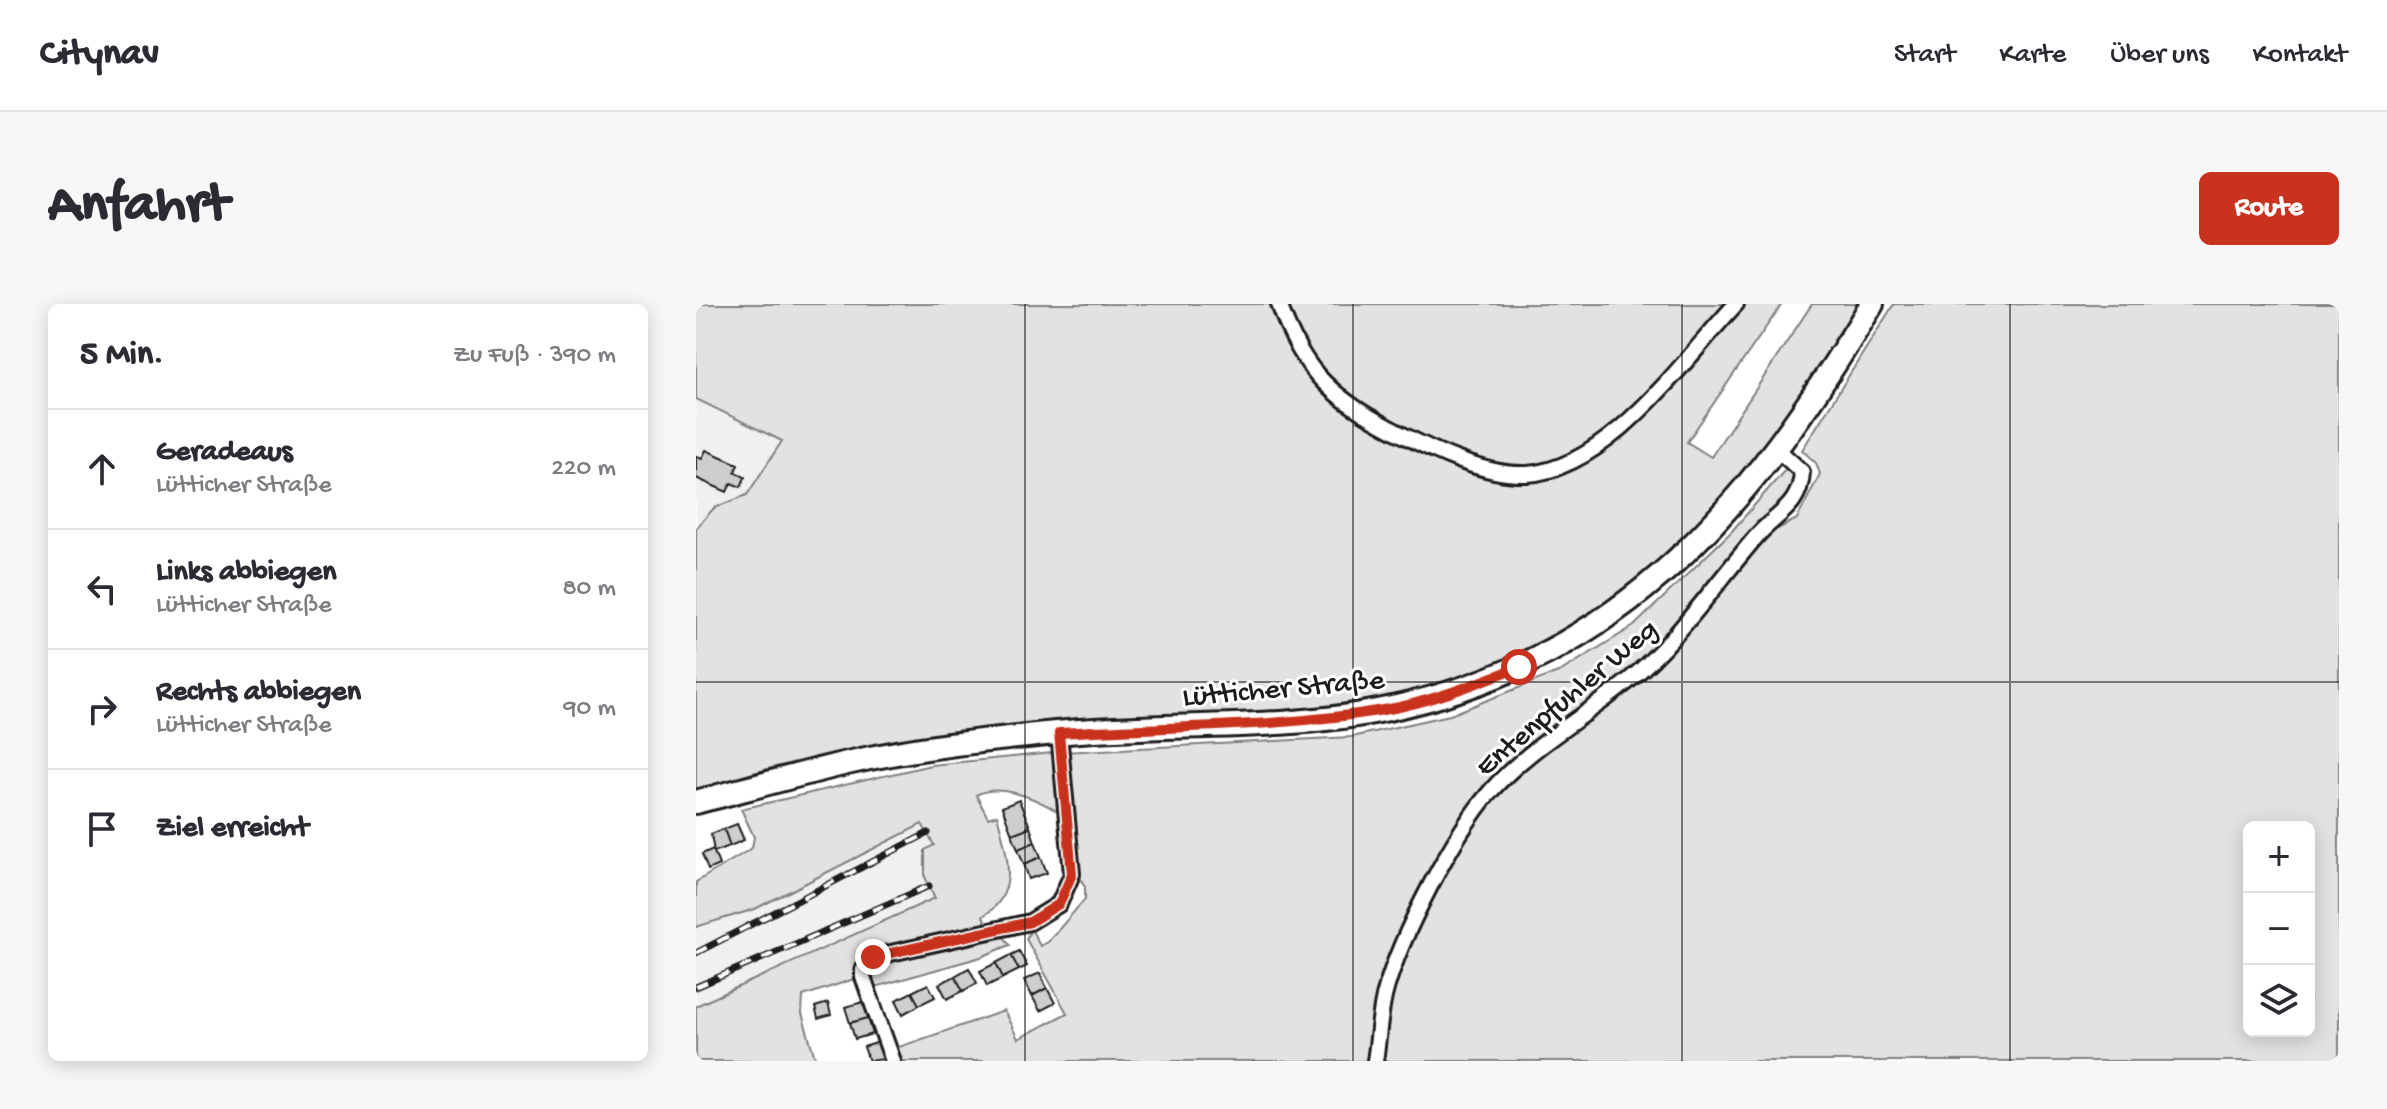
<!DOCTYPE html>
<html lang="de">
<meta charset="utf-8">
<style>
:root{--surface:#fff;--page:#f7f7f7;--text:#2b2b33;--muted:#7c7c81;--line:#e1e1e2;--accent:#c8321e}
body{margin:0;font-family:"Gochi Hand",sans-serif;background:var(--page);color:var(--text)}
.controls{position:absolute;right:24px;bottom:24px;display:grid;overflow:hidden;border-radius:12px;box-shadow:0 4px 20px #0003}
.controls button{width:72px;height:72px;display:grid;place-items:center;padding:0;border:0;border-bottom:2px solid var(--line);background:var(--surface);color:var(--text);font:40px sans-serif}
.stop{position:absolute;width:24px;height:24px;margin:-18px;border:6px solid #c8321e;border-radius:50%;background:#fff}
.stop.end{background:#c8321e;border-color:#fff;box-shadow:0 2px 8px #0008}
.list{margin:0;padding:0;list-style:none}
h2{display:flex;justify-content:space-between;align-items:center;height:104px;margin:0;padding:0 32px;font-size:34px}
h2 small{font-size:26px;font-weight:400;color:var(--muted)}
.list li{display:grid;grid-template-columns:52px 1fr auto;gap:24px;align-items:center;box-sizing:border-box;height:120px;padding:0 32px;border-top:2px solid var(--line)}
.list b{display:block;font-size:30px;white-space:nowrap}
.list p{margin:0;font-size:26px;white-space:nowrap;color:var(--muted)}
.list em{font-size:26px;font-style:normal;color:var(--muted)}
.icon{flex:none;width:44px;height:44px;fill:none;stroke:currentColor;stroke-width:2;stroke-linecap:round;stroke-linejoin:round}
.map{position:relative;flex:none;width:1643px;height:757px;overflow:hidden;border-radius:12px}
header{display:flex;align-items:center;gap:48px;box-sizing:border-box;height:112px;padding:0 40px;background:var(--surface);border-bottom:2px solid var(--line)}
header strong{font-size:38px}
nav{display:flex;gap:44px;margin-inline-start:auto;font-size:28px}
.intro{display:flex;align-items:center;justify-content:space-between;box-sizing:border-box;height:192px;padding:0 48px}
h1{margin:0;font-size:56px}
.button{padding:20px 36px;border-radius:12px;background:var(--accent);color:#fff;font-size:28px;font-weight:700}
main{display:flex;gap:48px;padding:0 48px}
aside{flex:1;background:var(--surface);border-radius:12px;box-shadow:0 4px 20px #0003}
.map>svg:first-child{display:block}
.built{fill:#f0f0f0}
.green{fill:#e2e2e2;stroke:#7f7f7f;stroke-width:2;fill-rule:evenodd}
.building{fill:#cecece;stroke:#1c1c1c;stroke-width:2}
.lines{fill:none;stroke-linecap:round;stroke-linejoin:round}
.street-casing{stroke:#1c1c1c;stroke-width:20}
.primary-casing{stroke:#1c1c1c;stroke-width:28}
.street{stroke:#fff;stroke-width:14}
.primary{stroke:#fff;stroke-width:22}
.rail-casing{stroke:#1c1c1c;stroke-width:7}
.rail{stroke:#fff;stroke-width:4;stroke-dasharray:12;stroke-linecap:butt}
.route{stroke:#c8321e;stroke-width:10}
.grid{fill:none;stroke:#1c1c1c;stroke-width:2;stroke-opacity:0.55}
.labels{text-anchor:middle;stroke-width:6;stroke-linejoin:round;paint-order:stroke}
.street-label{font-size:30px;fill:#1c1c1c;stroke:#fff}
</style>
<header>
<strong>Citynav</strong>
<nav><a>Start</a><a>Karte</a><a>Über uns</a><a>Kontakt</a></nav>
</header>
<div class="intro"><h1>Anfahrt</h1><a class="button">Route</a></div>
<main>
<aside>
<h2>5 Min.<small>Zu Fuß · 390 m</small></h2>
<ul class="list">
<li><svg class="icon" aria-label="ahead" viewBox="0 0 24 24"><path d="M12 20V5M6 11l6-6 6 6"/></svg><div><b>Geradeaus</b><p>Lütticher Straße</p></div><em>220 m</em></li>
<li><svg class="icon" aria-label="left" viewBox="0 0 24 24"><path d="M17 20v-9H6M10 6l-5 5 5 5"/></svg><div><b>Links abbiegen</b><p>Lütticher Straße</p></div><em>80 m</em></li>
<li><svg class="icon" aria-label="right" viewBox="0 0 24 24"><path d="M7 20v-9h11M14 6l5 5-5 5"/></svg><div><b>Rechts abbiegen</b><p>Lütticher Straße</p></div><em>90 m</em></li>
<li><svg class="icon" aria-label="arrive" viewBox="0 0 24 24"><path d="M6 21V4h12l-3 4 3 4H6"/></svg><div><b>Ziel erreicht</b></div></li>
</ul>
</aside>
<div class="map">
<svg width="1643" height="757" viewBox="0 0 1643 757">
<rect width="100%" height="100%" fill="#fff"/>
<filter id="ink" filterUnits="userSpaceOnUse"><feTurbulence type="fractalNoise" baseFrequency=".0125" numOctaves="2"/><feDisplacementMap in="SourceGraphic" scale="16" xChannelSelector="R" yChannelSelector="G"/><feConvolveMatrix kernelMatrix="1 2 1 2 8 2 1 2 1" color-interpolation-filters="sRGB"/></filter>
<g filter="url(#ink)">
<path class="built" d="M0 95 86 136 51 191 18 204 0 224Z
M226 520 238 541 231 549 229 573 239 594 0 702V623L59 605Z"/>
<path class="green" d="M0 0H1086L991 138 1015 153 1116 0H1163C1060 176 922 339 715 388 611 412 501 408 395 414 262 422 127 445 0 486V224L18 204 51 191 86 137 0 95Z
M1198 0H1643V757H201L197 745 308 707 322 735 371 709 330 635 335 625 344 642 352 638 389 595V583L382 569 379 505 362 508C341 494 303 479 280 491L292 514 301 511C310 547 326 589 287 612L292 624 305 629 314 641 285 653 168 686 164 673 107 692 106 710 120 757H0V702L239 594 229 573V546L238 541 226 520 59 605 0 623V578L56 544 58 533 45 505 235 461 366 448 655 433 754 411 865 367 938 322 1035 228 1089 166 1095 168 1099 180 1093 194 1061 218 1082 225 1101 215 1124 170 1120 159 1106 146ZM1553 523H1613V727H1553Z"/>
<path class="building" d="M10 146 42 160 39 168 49 173 45 183 35 179 31 188 0 174V152L6 154Z
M323 496 334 523 316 530 306 503Z
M41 520 48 536 34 542 28 525Z
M334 523 339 538 322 545 316 530Z
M28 525 34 542 18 548 15 530Z
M339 538 345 553 328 560 322 545Z
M17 545 23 561 12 566 6 550Z
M345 553 351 569 333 575 328 560Z
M323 647 331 662 323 666 315 651Z
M315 651 323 666 307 674 300 659Z
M300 659 307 674 291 682 284 667Z
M273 664 281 679 267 687 259 672Z
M344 669 351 684 336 692 328 676Z
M259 672 267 687 251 695 243 680Z
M232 680 239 693 223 701 216 688Z
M351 684 359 699 344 707 336 692Z
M216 688 223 701 207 710 200 696Z
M167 698 172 714 154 719 149 703Z
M132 699 135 711 122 715 119 703Z
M172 714 177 730 159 735 154 719Z
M183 738 189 755 173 757 168 743Z"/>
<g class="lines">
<g class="street-casing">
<path id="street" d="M583 0C608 71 638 95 703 129 738 147 790 172 831 170 914 164 987 56 1040 0
M197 757 167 673V666L177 653 334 618 363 600 376 570 363 429
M679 757C683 733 683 709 690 685 705 632 758 529 794 488 832 444 886 415 931 378 981 337 1017 283 1059 234 1080 209 1104 204 1106 168L1082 146"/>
</g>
<g class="primary-casing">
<path id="primary" d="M0 498C50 485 101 471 151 459 220 443 290 436 360 429 468 418 587 428 692 405 931 354 1056 199 1176 0"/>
</g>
<use href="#street" class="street"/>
<use href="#primary" class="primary"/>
<g class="rail-casing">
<path id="rail" d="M0 649 232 529
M0 683 233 582"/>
</g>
<use href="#rail" class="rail"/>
</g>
</g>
<g class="lines" filter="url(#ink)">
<path class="route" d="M177 653 334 618 363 600 376 570 363 429C471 422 582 424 688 406 734 398 779 380 823 363"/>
</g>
<path class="grid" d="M329 0V757M657 0V757M986 0V757M1314 0V757M0 378H1643"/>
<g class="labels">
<g class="street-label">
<text transform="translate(587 382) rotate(-5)" y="10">Lütticher Straße</text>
<text transform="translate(869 392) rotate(-40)" y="10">Entenpfuhler Weg</text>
</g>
</g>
</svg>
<div class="controls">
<button>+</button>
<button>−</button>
<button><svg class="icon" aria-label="layers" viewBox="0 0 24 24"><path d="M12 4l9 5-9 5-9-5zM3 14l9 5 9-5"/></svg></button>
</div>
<div class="stop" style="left:823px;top:363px"></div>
<div class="stop end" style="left:177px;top:653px"></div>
</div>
</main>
